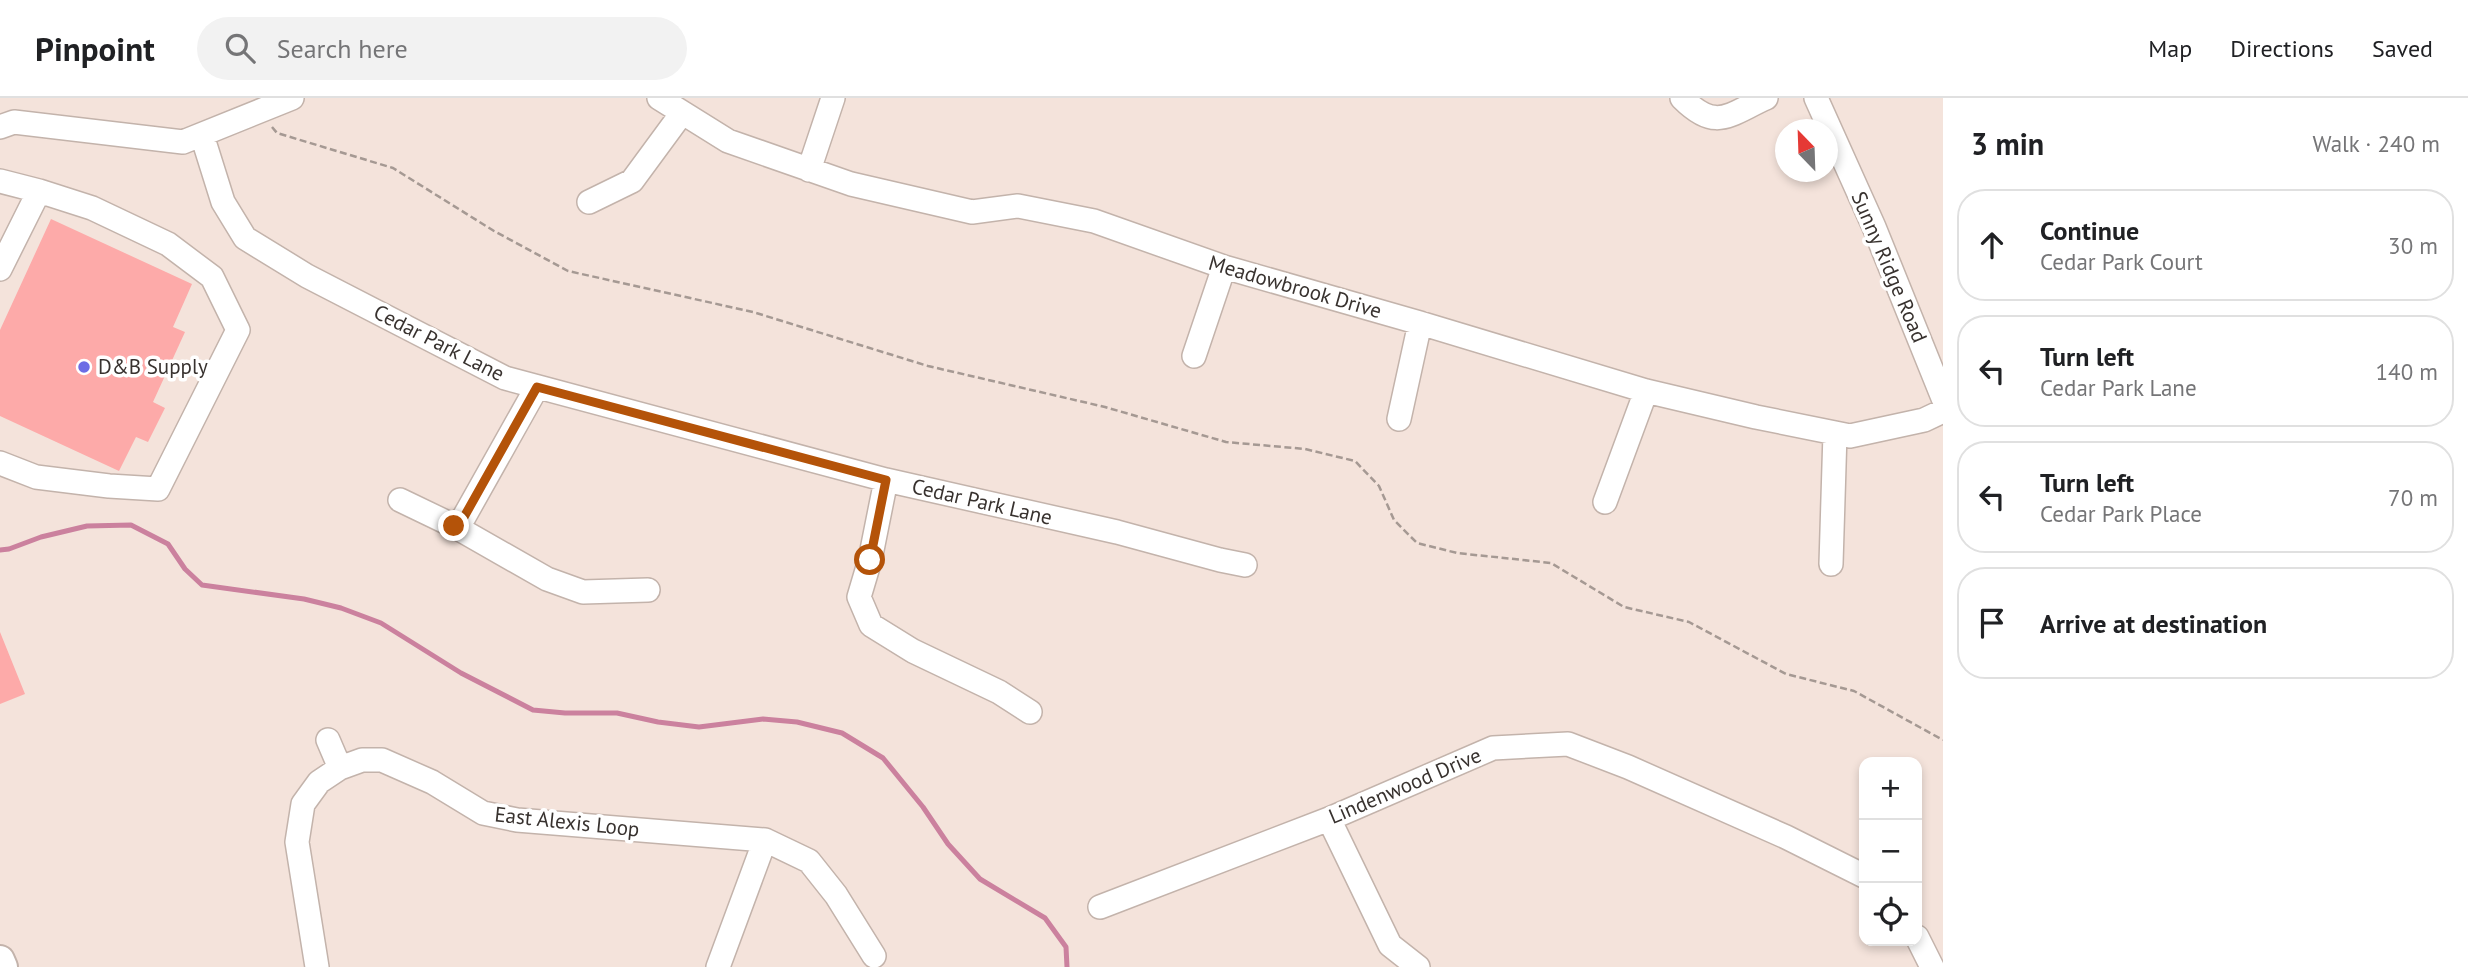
<!DOCTYPE html>
<meta charset="utf-8">
<style>
:root{--surface:#fff;--page:#f2f2f2;--text:#202124;--muted:#757577;--line:#e0e0e0}
body{margin:0;font-family:"PT Sans",sans-serif;background:var(--page);color:var(--text)}
.controls{position:absolute;right:21px;bottom:21px;display:grid;overflow:hidden;border-radius:14px;box-shadow:0 4px 10px #0003}
.controls button{width:63px;height:63px;display:grid;place-items:center;padding:0;border:0;border-bottom:2px solid var(--line);background:var(--surface);color:var(--text);font:35px sans-serif}
.compass{position:absolute;left:1775px;top:21px;width:63px;height:63px;border-radius:50%;background:var(--surface);box-shadow:0 4px 10px #0003;rotate:337deg}
.stop{position:absolute;width:21px;height:21px;margin:-16px;border:5px solid #b45309;border-radius:50%;background:#fff}
.stop.end{background:#b45309;border-color:#fff;box-shadow:0 2px 7px #0008}
.list{margin:0;padding:0;list-style:none}
h2{display:flex;justify-content:space-between;align-items:center;height:91px;margin:0;padding:0 28px;font-size:30px}
h2 small{font-size:23px;font-weight:400;color:var(--muted)}
.list li{display:grid;grid-template-columns:46px 1fr auto;gap:21px;align-items:center;box-sizing:border-box;height:112px;margin:0 14px 14px;padding:0 14px;border:2px solid var(--line);border-radius:28px}
.list b{display:block;font-size:26px;white-space:nowrap}
.list p{margin:0;font-size:23px;white-space:nowrap;color:var(--muted)}
.list em{font-size:23px;font-style:normal;color:var(--muted)}
.icon{flex:none;width:38px;height:38px;fill:none;stroke:currentColor;stroke-width:2;stroke-linecap:round;stroke-linejoin:round}
.map{position:relative;flex:none;width:1943px;height:869px;overflow:hidden}
header{display:flex;align-items:center;gap:42px;box-sizing:border-box;height:98px;padding:0 35px;background:var(--surface);border-bottom:2px solid var(--line)}
header strong{font-size:33px}
nav{display:flex;gap:38px;margin-inline-start:auto;font-size:24px}
.search{width:490px;height:63px;background:var(--page);display:flex;align-items:center;gap:18px;box-sizing:border-box;padding:0 24px;border-radius:38px;color:var(--muted);font-size:26px}
main{display:flex}
aside{flex:1;background:var(--surface)}
.map>svg:first-child{display:block}
.lines{fill:none;stroke-linecap:round;stroke-linejoin:round}
.stream{stroke:#cb819e;stroke-width:5}
.building{fill:#fdaaa9}
.minor-casing{stroke:#c3b3ab;stroke-width:26}
.major-casing{stroke:#c3b3ab;stroke-width:32}
.path{stroke:#a59993;stroke-width:2.5;stroke-dasharray:7 3.5;stroke-linecap:butt}
.minor{stroke:#fff;stroke-width:23}
.major{stroke:#fff;stroke-width:28}
.route{stroke:#b45309;stroke-width:9}
.poi-dot{fill:#6c6ce5;stroke:#fff;stroke-width:2.5}
.labels{text-anchor:middle;stroke-width:7;stroke-linejoin:round;paint-order:stroke}
.street-label{font-size:21px;fill:#38322f;stroke:#fff}
.poi-label{font-size:21px;fill:#38322f;stroke:#fff;text-anchor:start}
</style>
<header>
<strong>Pinpoint</strong>
<div class="search"><svg class="icon" aria-label="search" viewBox="0 0 24 24"><circle cx="10" cy="10" r="6"/><path d="M15 15l6 6"/></svg>Search here</div>
<nav><a>Map</a><a>Directions</a><a>Saved</a></nav>
</header>
<main>
<div class="map">
<svg width="1943" height="869" viewBox="0 0 1943 869">
<rect width="100%" height="100%" fill="#f4e3db"/>
<g class="lines">
<path class="stream" d="M0 452 9 451 41 439 87 428 131 427 168 446 185 471 202 487 304 501 341 510 381 525 461 575 533 612 565 615H617L658 624 699 629 763 621 797 624 842 635 883 660 923 709 948 746 980 781 1045 820 1066 849 1067 869"/>
</g>
<path class="building" d="M51 121 192 186 173 229 185 234 153 304 165 310 148 344 136 339 119 373 0 318V232Z
M0 534 25 596 0 606Z"/>
<g class="lines">
<g class="minor-casing">
<path id="minor" d="M659 0 728 43 851 86 972 114 1018 108 1094 123 1224 169 1420 225 1646 293 1756 319 1850 338 1924 322 1943 313
M1682 0C1716 34 1728 17 1766 0
M1816 0 1874 129 1943 300
M0 29 14 24 183 44 292 0
M202 37 223 104 245 140 307 178 505 280 886 382 1117 434 1220 462 1245 467
M809 72 833 0
M0 83 39 93 0 171
M589 104 632 83 682 15
M1194 258 1224 169
M537 289 464 419 454 428 547 481 583 494 648 492
M1399 321 1420 225
M0 365 36 379 109 388 158 391 238 232 212 179 168 146 92 110 39 93
M886 382 870 462 859 499 871 527 913 553 999 594 1030 614
M400 402 454 428
M1605 404 1646 293
M1831 466 1835 335
M328 642 340 670
M1329 721 1390 847 1418 869
M765 742 809 763 836 797 874 858
M1100 809 1329 721 1493 650 1568 646 1628 669 1786 739 1864 778
M1917 839 1932 869
M317 869 297 744 303 706 319 684 340 670 362 662H382L432 684 483 715 517 722 765 742 718 869"/>
</g>
<g class="major-casing">
<path id="major" d="M0 862 3 869"/>
</g>
<path class="path" d="M272 29 277 35 393 70 494 133 568 173 753 214 928 268 1105 309 1226 344 1305 351 1355 363 1379 388 1394 422 1417 445 1457 455 1551 465 1624 509 1689 524 1786 576 1854 593 1943 642"/>
<use href="#minor" class="minor"/>
<use href="#major" class="major"/>
</g>
<g class="lines">
<path class="route" d="M454 428 464 419 537 289 886 382 870 462"/>
</g>
<circle class="poi-dot" cx="84" cy="269" r="7"/>
<g class="labels">
<g class="street-label">
<text transform="translate(1889 169) rotate(67)" y="7">Sunny Ridge Road</text>
<text transform="translate(1295 189) rotate(16)" y="7">Meadowbrook Drive</text>
<text transform="translate(439 245) rotate(27)" y="7">Cedar Park Lane</text>
<text transform="translate(982 404) rotate(13)" y="7">Cedar Park Lane</text>
<text transform="translate(1405 688) rotate(-23)" y="7">Lindenwood Drive</text>
<text transform="translate(567 724) rotate(6)" y="7">East Alexis Loop</text>
</g>
<g class="poi-label">
<text x="98" y="276">D&amp;B Supply</text>
</g>
</g>
</svg>
<div class="controls">
<button>+</button>
<button>−</button>
<button><svg class="icon" aria-label="locate" viewBox="0 0 24 24"><circle cx="12" cy="12" r="6"/><path d="M12 2v4M12 18v4M2 12h4M18 12h4"/></svg></button>
</div>
<svg class="compass" viewBox="-18 -18 36 36"><path d="M0-13l5 13h-10z" fill="#e53935"/><path d="M0 13l5-13h-10z" fill="#757577"/></svg>
<div class="stop" style="left:870px;top:462px"></div>
<div class="stop end" style="left:454px;top:428px"></div>
</div>
<aside>
<h2>3 min<small>Walk · 240 m</small></h2>
<ul class="list">
<li><svg class="icon" aria-label="ahead" viewBox="0 0 24 24"><path d="M12 20V5M6 11l6-6 6 6"/></svg><div><b>Continue</b><p>Cedar Park Court</p></div><em>30 m</em></li>
<li><svg class="icon" aria-label="left" viewBox="0 0 24 24"><path d="M17 20v-9H6M10 6l-5 5 5 5"/></svg><div><b>Turn left</b><p>Cedar Park Lane</p></div><em>140 m</em></li>
<li><svg class="icon" aria-label="left" viewBox="0 0 24 24"><path d="M17 20v-9H6M10 6l-5 5 5 5"/></svg><div><b>Turn left</b><p>Cedar Park Place</p></div><em>70 m</em></li>
<li><svg class="icon" aria-label="arrive" viewBox="0 0 24 24"><path d="M6 21V4h12l-3 4 3 4H6"/></svg><div><b>Arrive at destination</b></div></li>
</ul>
</aside>
</main>
